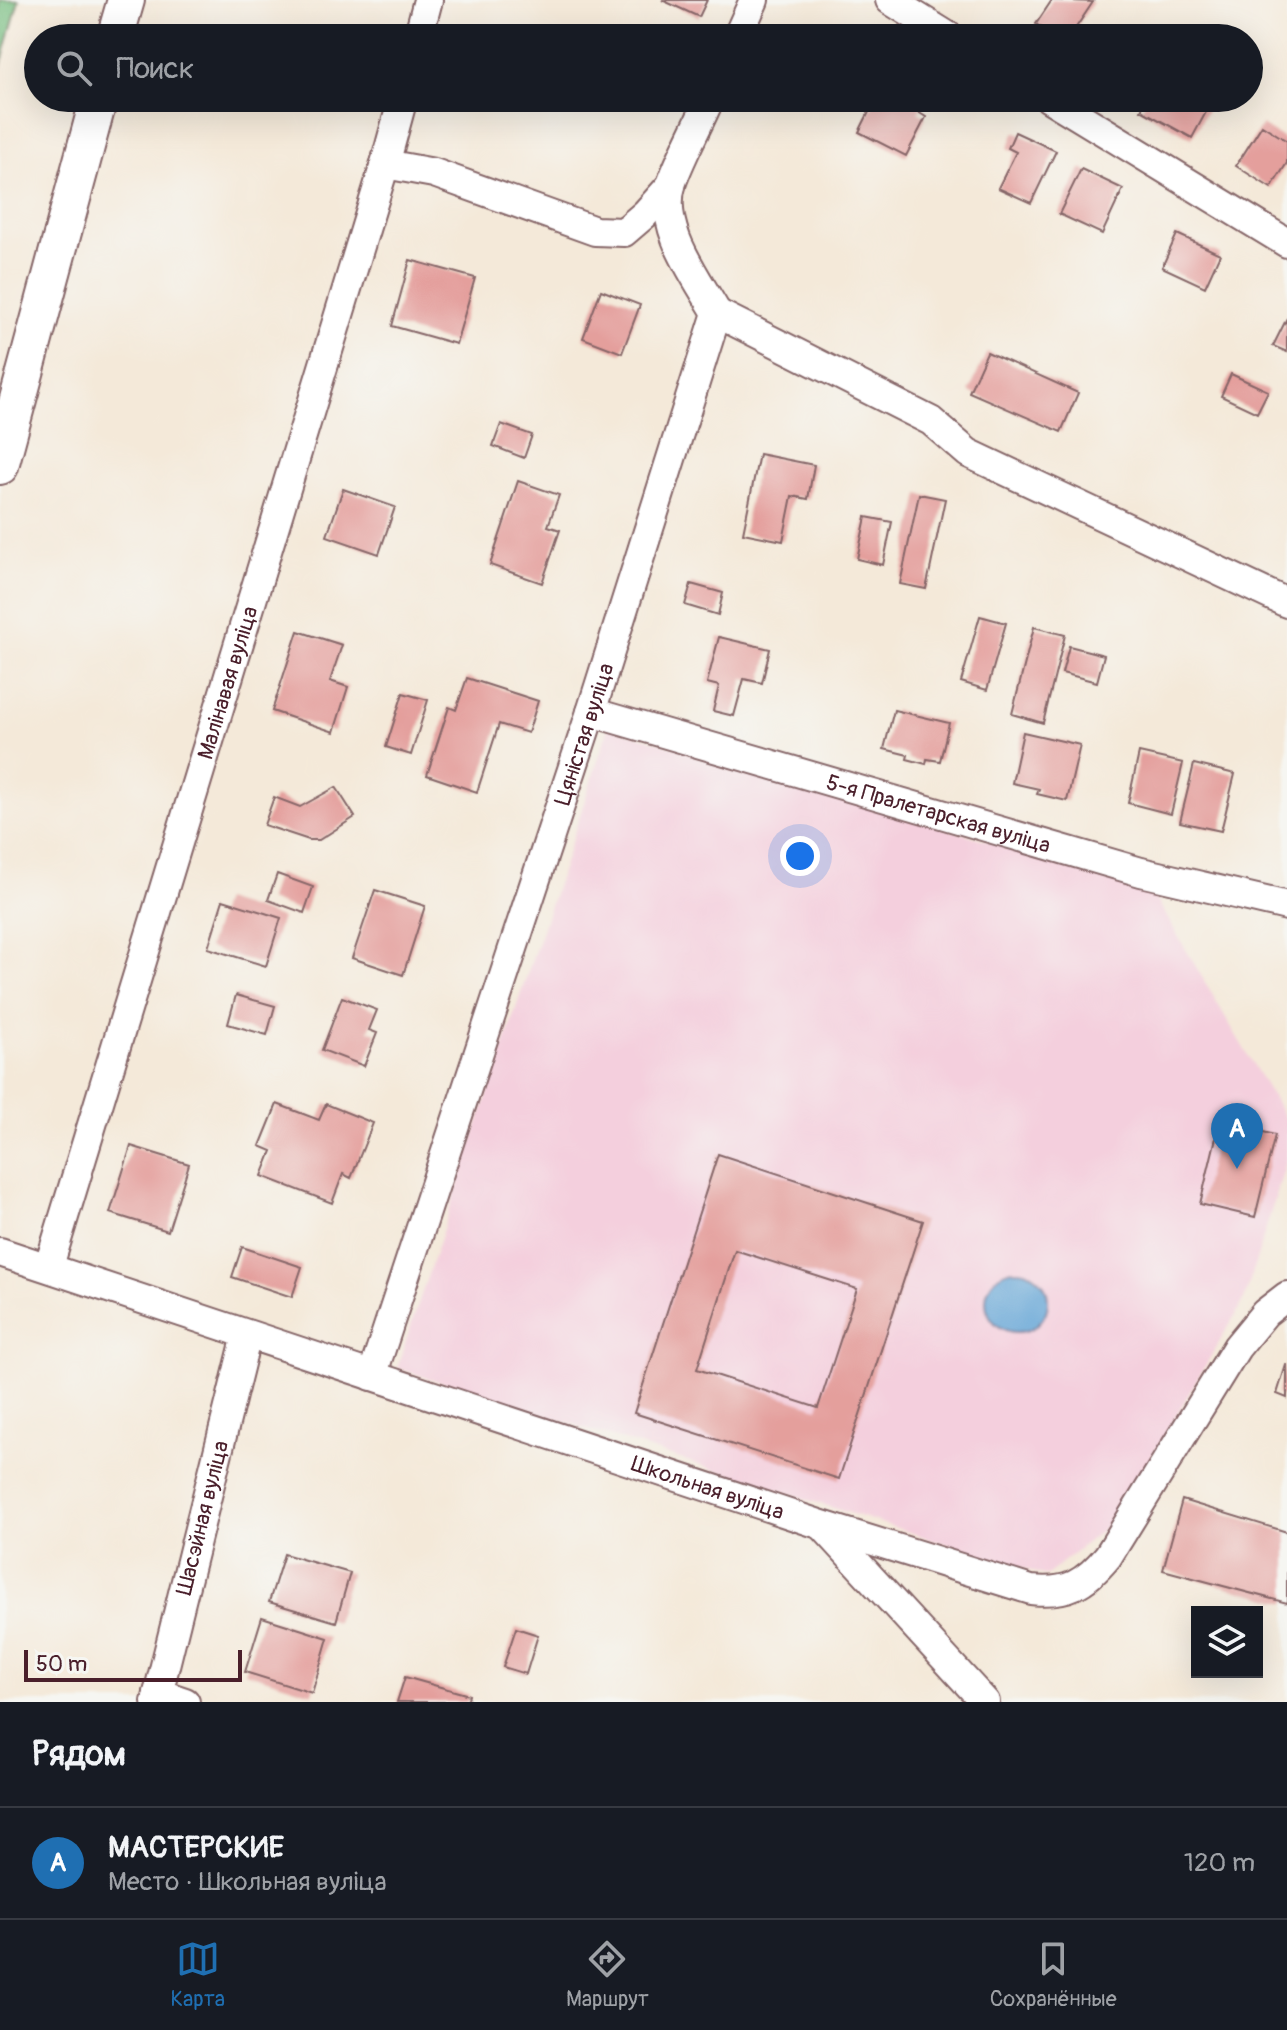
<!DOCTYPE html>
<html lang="ru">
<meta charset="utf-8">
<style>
:root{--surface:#171b24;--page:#242831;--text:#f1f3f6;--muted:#9ea1a6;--line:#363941;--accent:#1f6fb2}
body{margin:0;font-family:Pangolin,sans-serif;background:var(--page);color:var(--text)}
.controls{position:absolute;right:24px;bottom:24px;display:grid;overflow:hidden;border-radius:0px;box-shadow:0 8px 32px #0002}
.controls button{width:72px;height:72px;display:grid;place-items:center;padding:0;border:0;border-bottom:2px solid var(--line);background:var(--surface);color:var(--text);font:40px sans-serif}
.scale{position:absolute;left:24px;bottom:20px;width:218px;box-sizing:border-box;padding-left:8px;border:4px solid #4a1f2b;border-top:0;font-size:22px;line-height:28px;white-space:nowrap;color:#4a1f2b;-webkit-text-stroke:6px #f6f6f2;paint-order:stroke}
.you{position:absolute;left:800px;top:856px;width:28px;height:28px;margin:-20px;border:6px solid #fff;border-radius:50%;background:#1a73e8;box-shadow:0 0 0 12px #1a73e833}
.badge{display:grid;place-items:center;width:52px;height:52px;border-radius:50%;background:var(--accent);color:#fff;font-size:26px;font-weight:700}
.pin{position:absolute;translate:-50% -66px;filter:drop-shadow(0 2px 4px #0008)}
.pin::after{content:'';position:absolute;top:42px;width:28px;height:24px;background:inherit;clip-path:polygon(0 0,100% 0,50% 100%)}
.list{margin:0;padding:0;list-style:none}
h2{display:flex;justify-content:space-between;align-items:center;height:104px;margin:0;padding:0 32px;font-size:34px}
h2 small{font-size:26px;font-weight:400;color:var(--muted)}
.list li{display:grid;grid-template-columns:52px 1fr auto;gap:24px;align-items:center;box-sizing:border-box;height:112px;padding:0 32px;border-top:2px solid var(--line)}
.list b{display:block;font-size:30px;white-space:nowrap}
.list p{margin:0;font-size:26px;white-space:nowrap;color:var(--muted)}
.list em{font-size:26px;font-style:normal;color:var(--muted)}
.icon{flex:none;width:44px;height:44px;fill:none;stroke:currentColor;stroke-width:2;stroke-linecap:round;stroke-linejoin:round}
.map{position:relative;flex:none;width:1287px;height:1702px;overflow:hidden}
.search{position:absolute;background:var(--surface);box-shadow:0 8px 32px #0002;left:24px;right:24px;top:24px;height:88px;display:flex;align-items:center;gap:20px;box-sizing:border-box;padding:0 28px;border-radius:44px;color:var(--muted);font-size:30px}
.sheet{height:216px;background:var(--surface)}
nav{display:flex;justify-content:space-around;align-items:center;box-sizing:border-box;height:112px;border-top:2px solid var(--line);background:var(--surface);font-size:22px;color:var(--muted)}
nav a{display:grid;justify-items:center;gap:4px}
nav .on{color:var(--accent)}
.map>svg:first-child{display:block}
.built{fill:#f4cfdd}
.forest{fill:#79be82;stroke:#626e56;stroke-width:2}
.water{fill:#61a3d5;stroke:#566180;stroke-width:2}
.building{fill:#e49f9c;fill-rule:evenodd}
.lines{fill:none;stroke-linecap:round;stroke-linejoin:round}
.minor-casing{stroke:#866668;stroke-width:32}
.major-casing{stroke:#866668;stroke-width:40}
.minor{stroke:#fff;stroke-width:28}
.major{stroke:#fff;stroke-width:36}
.labels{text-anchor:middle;stroke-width:7;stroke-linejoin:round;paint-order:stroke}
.street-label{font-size:22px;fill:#4a1f2b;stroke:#f6f6f2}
</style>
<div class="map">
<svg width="1287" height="1702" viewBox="0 0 1287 1702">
<rect width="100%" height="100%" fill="#f6f6f2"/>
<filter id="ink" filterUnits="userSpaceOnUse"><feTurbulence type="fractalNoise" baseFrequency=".0125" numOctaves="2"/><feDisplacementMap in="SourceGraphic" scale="16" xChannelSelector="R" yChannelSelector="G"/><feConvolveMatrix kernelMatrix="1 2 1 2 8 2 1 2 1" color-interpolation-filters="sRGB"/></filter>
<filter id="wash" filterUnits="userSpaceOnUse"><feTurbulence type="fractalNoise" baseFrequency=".006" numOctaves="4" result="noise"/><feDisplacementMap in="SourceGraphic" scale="32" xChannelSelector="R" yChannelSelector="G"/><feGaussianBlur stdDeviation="1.8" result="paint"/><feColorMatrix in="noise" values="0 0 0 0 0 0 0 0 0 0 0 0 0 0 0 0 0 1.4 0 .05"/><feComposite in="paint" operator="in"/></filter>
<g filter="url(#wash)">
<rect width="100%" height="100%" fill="#f4e9d9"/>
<path class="built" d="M609 727 1151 890 1287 1122V1159L1244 1300 1115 1519 1046 1576 397 1368Z"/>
<path class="forest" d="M0 0H19L0 69Z"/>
<path class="water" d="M986 1301a31 31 0 1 1 62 0a31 31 0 1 1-62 0Z"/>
<g id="blocks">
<path class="building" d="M662 0H707L699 17Z
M1052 0 1093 2 1069 38H1057L1036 24Z
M802 29 824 38H798Z
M876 98H908L922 105 918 112 926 117 906 156 859 132Z
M1147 98H1202L1211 103 1192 138 1141 110Z
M1262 125 1287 141V163L1271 188 1236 166Z
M1015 132 1056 151 1031 203 998 188 1016 152 1008 148Z
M1081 169 1123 189 1102 234 1059 214Z
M1177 234 1220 254 1205 287 1162 267Z
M410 260 475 278 456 344 392 326Z
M601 290 640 305 622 353 583 338Z
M1287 318V352L1273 346Z
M987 352 1078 393 1061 432 969 392Z
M1231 374 1268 391 1257 413 1221 396Z
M501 424 532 435 524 458 493 446Z
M759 454 814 465 808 499 792 496 783 541 743 533Z
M518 481 559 495 548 526 560 530 542 583 490 565Z
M343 489 395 507 379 554 327 536Z
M919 494 945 499 926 589 900 584Z
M866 517 892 522 883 565 857 559Z
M691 584 723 593 718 615 685 605Z
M980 616 1006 623 987 690 961 682Z
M1034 627 1065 635 1043 723 1012 714Z
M298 631 342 645 330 681 348 687 334 732 272 711Z
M719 637 770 649 762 683 744 679 734 716 713 711 719 686 707 683Z
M1069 646 1104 655 1097 682 1062 673Z
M467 678 538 701 528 733 499 724 477 792 427 775 449 707 456 710Z
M403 693 428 700 411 755 386 747Z
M894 710 949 723 940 761 927 759 926 764 907 759 908 755 884 749Z
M1023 732 1080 745 1067 801 1037 794 1039 789 1012 783Z
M1139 753 1183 763 1171 814 1128 803Z
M1194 764 1235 774 1221 831 1180 822Z
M336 787 355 817 319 840H309L264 825 274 797 300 807Z
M277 874 313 887 304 913 268 900Z
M375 890 425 906 403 975 352 958Z
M223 900 281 918 266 966 208 948Z
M236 995 275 1006 267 1035 228 1024Z
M342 997 377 1010 369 1030 377 1033 364 1066 322 1050Z
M277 1104 319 1120 326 1104 373 1123 351 1178 343 1174 332 1203 262 1176 272 1151 260 1146Z
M1220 1121 1275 1135 1255 1217 1200 1204Z
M131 1146 189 1164 168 1231 110 1213Z
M718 1154 923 1221 839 1479 634 1413ZM735 1250 857 1289 818 1408 697 1369Z
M242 1247 302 1267 292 1297 232 1277Z
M1286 1365H1287V1398L1277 1394Z
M1182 1500 1287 1532V1603L1163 1570Z
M284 1554 350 1573 336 1622 269 1602Z
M262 1617 328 1638 312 1693 245 1672Z
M516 1628 538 1635 526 1674 503 1667Z
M405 1677 469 1695 467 1702H397Z"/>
</g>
</g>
<g filter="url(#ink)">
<use href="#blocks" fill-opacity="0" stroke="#866668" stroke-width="2"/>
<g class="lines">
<g class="minor-casing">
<g id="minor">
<path d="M890 0 951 38"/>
<path d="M418 38 428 0"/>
<path d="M737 38 754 0"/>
<path d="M1049 98 1287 243"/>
<path d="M385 164 434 173 595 231 624 232 645 214 671 185"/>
<path d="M717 313 931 421 968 453 1287 603"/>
<path id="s1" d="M591 712 1141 872 1287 906"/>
<path id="s2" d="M0 1252 822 1525 1031 1590C1067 1594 1085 1584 1108 1556L1237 1347 1265 1313 1287 1296"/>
<path id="s3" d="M49 1266 385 164 403 98"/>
<path id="s4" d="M372 1376 591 712 717 313C696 276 657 227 672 182 682 154 698 126 710 98"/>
<path d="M823 1526 985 1702"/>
<path d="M158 1693 185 1702"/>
<path id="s5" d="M156 1702 247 1335"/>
</g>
</g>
<g class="major-casing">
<path id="major" d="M115 38 126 0
M0 466 99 98"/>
</g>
<use href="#minor" class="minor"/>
<use href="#major" class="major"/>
</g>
</g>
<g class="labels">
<g class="street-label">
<text dy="8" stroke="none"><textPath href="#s3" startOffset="610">Малінавая вуліца</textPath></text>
<text dy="8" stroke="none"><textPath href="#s4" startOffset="676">Цяністая вуліца</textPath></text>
<text dy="8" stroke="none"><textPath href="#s1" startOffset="362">5-я Пралетарская вуліца</textPath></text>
<text dy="8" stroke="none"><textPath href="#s2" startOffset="746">Школьная вуліца</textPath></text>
<text dy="8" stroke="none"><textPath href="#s5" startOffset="190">Шасэйная вуліца</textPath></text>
</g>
</g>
</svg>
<div class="controls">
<button><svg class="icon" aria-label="layers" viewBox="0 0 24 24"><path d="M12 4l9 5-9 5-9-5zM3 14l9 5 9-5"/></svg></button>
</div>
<div class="scale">50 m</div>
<div class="you"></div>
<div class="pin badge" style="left:1237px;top:1169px">A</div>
<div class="search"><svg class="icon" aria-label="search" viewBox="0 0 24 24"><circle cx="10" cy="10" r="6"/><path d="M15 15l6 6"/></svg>Поиск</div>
</div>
<section class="sheet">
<h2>Рядом<small></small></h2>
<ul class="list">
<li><span class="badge">A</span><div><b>МАСТЕРСКИЕ</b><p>Место · Школьная вуліца</p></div><em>120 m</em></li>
</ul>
</section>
<nav>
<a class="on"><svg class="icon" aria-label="map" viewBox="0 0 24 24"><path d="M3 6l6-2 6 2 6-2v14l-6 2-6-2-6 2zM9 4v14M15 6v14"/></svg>Карта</a>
<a><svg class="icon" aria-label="directions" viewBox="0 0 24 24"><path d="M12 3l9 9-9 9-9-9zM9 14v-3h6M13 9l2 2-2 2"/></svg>Маршрут</a>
<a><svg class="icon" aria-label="saved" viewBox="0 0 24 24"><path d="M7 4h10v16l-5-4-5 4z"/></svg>Сохранённые</a>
</nav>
